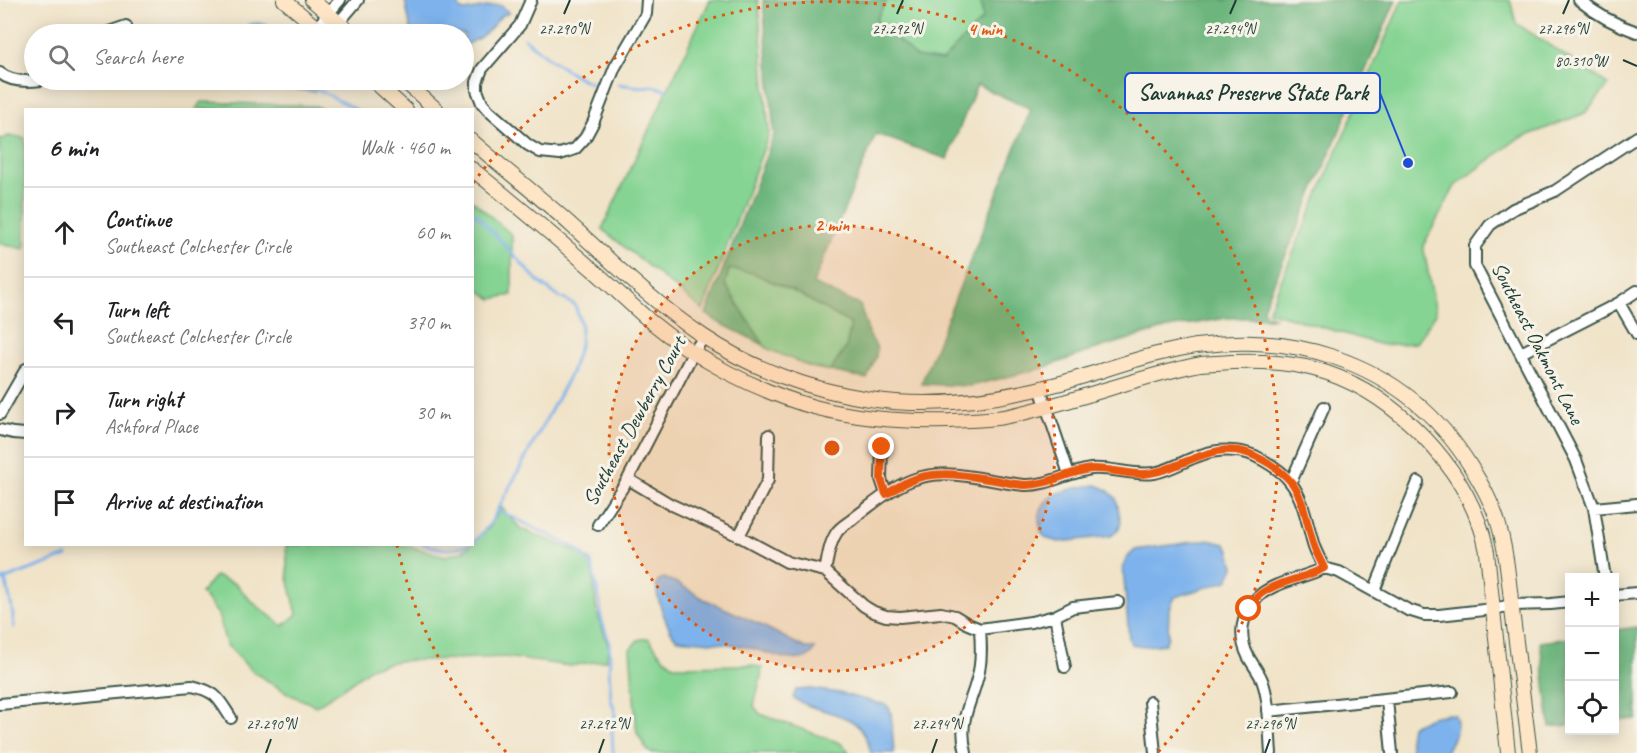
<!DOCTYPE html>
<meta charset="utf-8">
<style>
:root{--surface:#fff;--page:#f2f2f2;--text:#202124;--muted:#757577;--line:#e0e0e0}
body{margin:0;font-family:Caveat,sans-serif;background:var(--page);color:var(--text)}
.controls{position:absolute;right:18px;bottom:18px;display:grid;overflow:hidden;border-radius:0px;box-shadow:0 3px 15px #0003}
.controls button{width:54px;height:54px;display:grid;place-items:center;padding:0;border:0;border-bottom:2px solid var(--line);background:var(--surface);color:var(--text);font:30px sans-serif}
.stop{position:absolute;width:18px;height:18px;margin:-14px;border:4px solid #ea580c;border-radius:50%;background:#fff}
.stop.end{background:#ea580c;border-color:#fff;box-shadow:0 2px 6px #0008}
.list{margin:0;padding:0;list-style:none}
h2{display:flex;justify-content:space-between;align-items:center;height:78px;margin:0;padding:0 24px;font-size:26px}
h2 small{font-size:20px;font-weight:400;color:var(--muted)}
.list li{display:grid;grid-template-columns:39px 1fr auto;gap:18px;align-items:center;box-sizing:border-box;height:90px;padding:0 24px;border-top:2px solid var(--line)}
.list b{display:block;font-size:22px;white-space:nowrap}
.list p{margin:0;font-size:20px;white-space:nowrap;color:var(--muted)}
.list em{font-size:20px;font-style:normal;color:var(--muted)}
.icon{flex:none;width:33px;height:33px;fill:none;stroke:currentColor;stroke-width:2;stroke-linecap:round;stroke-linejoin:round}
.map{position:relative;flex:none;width:1637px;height:753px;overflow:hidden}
.search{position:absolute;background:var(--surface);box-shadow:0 3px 15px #0003;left:24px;top:24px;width:450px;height:66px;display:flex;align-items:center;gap:15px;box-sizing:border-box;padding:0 21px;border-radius:33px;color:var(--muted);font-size:22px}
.panel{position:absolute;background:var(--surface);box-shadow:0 3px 15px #0003;left:24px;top:108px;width:450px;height:438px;border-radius:0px}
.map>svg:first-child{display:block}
.green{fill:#85d493;stroke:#528864;stroke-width:1.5}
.forest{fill:#6cb67d;stroke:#467a58;stroke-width:1.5}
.water{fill:#7db2ec;stroke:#4e7890;stroke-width:1.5}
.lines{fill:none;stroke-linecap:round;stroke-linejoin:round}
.stream{stroke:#7db2ec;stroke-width:3}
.street-casing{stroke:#3e564a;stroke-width:14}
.secondary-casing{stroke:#3e564a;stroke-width:16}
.street{stroke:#fff;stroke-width:10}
.secondary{stroke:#fde5c5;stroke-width:14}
.route{stroke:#ea580c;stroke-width:8}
.ticks{fill:none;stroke:#1f3d34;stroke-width:2}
.ring{fill:none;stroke:#de580e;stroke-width:3;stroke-dasharray:3 6}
.labels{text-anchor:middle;stroke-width:6;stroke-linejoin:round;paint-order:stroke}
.street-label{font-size:21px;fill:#1f3d34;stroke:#f7f3e8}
.ticks-label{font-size:15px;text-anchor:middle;fill:#1f3d34;stroke:#f7f3e8;stroke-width:6;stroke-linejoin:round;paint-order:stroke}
.centre{fill:#de580e;stroke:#f7f3e8;stroke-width:3}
.ring-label{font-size:18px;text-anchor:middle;font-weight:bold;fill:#de580e;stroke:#f7f3e8;stroke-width:6;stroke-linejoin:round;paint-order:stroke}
.leader{fill:none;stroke:#1d4ed8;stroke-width:2}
.callout-dot{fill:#1d4ed8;stroke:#f7f3e8;stroke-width:2}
.callout{fill:#f7f3e8;stroke:#1d4ed8;stroke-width:2}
.callout-label{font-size:22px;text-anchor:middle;font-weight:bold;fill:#1f3d34}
</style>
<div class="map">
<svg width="1637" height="753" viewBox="0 0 1637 753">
<rect width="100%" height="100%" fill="#f7f3e8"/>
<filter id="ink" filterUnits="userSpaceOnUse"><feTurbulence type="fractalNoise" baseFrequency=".0167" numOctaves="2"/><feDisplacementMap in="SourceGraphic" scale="12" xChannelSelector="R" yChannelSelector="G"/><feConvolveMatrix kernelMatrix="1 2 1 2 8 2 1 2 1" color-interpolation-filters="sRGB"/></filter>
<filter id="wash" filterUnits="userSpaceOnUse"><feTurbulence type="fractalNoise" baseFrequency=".008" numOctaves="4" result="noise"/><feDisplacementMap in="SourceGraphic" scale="24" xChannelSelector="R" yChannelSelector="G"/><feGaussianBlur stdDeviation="1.35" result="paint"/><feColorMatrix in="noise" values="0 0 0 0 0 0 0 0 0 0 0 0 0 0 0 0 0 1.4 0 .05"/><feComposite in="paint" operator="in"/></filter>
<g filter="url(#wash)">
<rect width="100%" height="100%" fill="#f0e3c8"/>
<path class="green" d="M710 0H758L769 134 703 310 602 229Z
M887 0H981L983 19 942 61 916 57 876 20Z
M1402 0H1510L1516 23 1609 85 1585 113 1516 140 1455 186 1423 246 1436 313 1416 343 1382 345 1268 311Z
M202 102 316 106 324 109H196Z
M8 136 25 138V249L0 244V138L3 139Z
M472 200 512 235V295L492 299 473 286Z
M729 269 753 273 797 293 851 324 846 348 830 371 810 367 766 348 725 284Z
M501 507 521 529 581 553 591 561 597 612 609 648 606 660 570 666 505 657 398 661 372 667 338 692 316 706 291 695 253 672 226 644 218 614 201 593 215 576 236 584 251 601 283 626 297 614 288 578 286 545H404L445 556 462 552 470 545 472 544 473 543 490 527Z
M648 638 662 656 675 666 751 665 762 668 761 677 754 706 760 714 840 743 847 749 849 753H651L648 751 637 733 630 649 638 640Z"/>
<path class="forest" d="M763 0H887L876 20 916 57 942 61 983 19 981 0H1396L1263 308 1265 314 1276 318H1227L1168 328 1102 347 1043 368 971 386 921 384 1031 109 977 85 947 159 876 134 813 284 860 305 869 334 877 348 876 357 867 379 830 371 846 348 851 324 797 293 753 273 729 269 725 284 764 345 718 322 706 314 774 135Z
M1637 627V719L1615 721V630Z
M1569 638V725L1550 727 1540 642Z"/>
<path class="water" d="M405 0H459V7L461 10 465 11 497 5 502 6 509 13 501 16 488 31 479 38 464 46V34H413L411 31Z
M258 23 266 25 275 34H242L249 24Z
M262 80H308L317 89 314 92 272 86Z
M1096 485 1106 489 1116 498 1121 523 1118 530 1111 536 1059 542 1048 539 1042 534C1041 529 1039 524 1039 519 1041 490 1074 488 1096 485Z
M1207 540 1225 544 1230 551 1234 567 1227 581 1175 597 1169 611 1168 637 1165 644 1145 646 1131 644 1129 638 1123 566 1126 559 1135 550Z
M664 578 677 583 704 599 759 624 805 648H812L815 649C812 655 808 658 801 659 784 661 767 652 751 648 726 642 702 641 677 639 669 633 654 594 657 584 658 580 660 580 664 578Z
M811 689 839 693 886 705 889 708 891 713 894 753H871C863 718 846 718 815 708 807 705 800 703 793 698L796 690Z
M1448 714 1455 715C1461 727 1451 742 1445 753H1411L1409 738 1411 726 1431 717Z"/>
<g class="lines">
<path class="stream" d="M524 38C547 58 573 77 602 88
M618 84 641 87 652 86 667 90
M317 89 357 110
M472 210 538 281 556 295 575 305 581 324 580 344 571 373 490 524 476 540 472 542
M498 510 577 549 592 565 600 603 601 618 609 641 610 656 609 672 611 700 614 708 615 715 612 731 613 753
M423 544C438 549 453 552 468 544
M5 579 12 608 14 627
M0 581 67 556"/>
</g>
</g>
<g filter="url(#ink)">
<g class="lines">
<g class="street-casing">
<path id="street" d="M531 0 520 25 482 69 477 82V90L482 103 488 110 528 145 540 152 560 154 575 149 585 138 593 123 615 67 646 14 647 0
M1579 0C1596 14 1616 25 1637 32
M316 28 340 0
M103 34 126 26
M329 34 358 0
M0 73C11 82 27 82 41 80
M1619 303 1637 334
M1521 353 1619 303 1637 291
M1040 388 1069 474
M0 414 26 369
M0 430 13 433 26 434
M882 447 881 479 886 494
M628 479 670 504 739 536 787 562 825 571
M1291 482 1324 407
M1594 508 1637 504
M598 525 628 479 693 353 704 337
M739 536 768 480 769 435
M1605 578 1594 508 1576 460 1475 266V246L1490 225 1513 209 1555 191 1637 137
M1374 591 1418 482
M1614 595 1637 593
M1118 602 1073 607 1055 616 1031 622 980 629 968 624 955 616 941 613 900 617 886 616 874 612 864 606 825 571C828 558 829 543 837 532 841 526 850 522 855 517 873 504 891 488 912 480 949 466 987 482 1025 485 1047 486 1069 472 1091 469 1112 467 1133 476 1154 473 1171 470 1185 460 1201 455 1217 449 1239 449 1255 456 1267 462 1283 471 1291 483 1304 500 1307 523 1313 543 1315 551 1320 559 1324 568
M1055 616 1065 667
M1387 700 1392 753
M1150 702 1155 753
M0 704 192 686C217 692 218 698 231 718
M1268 711 1452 692
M966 753C957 718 973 702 979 671 982 657 981 643 980 629
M1271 753C1269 731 1270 701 1262 680 1259 672 1252 664 1248 656 1238 636 1241 614 1257 598 1272 582 1304 578 1324 568L1339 572 1408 610 1424 615H1439L1493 609 1512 605 1551 604 1570 602"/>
</g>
<g class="secondary-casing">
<path id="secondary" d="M284 0 324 34
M312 0 352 34
M373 80 406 110
M403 80 437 110
M472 141C505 170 539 196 571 225 613 263 655 304 703 336 752 369 811 390 869 399 934 409 999 400 1061 383 1093 374 1125 362 1157 354 1279 322 1403 357 1471 467 1481 483 1491 501 1497 519 1507 551 1509 584 1513 618 1519 663 1524 708 1530 753
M472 169C513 202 553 235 592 269 612 286 630 304 650 321 696 359 756 391 814 407 859 419 903 422 950 421 968 420 986 420 1004 417 1071 404 1134 377 1201 364 1210 363 1221 363 1231 362 1258 361 1287 362 1314 369 1386 388 1453 453 1479 523 1483 532 1485 543 1487 552L1508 753"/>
</g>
<use href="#street" class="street"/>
<use href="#secondary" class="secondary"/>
</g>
</g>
<g class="lines" filter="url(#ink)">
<path class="route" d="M882 447 881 479 886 494C894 490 901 484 910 481 936 469 967 476 995 480 1005 482 1016 485 1026 485 1049 485 1069 471 1092 469 1109 468 1125 474 1142 474 1182 472 1213 436 1255 456 1268 462 1283 472 1292 483 1304 500 1307 523 1313 543 1315 551 1320 559 1324 568 1304 579 1273 582 1257 597 1254 601 1251 606 1249 609"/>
</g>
<path class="ticks" d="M564 14 570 0M897 14 903 0M1230 14 1236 0M1563 14 1569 0M1623 60 1637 66M266 753 271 739M599 753 604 739M932 753 937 739M1265 753 1270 739"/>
<circle cx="832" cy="448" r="223" fill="#de580e" fill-opacity=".12"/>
<g class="ring">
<circle cx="832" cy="448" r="223"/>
<path d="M506 752A446 446 0 0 1 397 545M473 183A446 446 0 1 1 1158 752"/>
</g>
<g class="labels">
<g class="street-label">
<text transform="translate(1538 343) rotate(63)" y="7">Southeast Oakmont Lane</text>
<text transform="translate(634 421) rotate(-61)" y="7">Southeast Dewberry Court</text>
</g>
</g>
<g class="ticks-label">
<text x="564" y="34">27.290°N</text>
<text x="1230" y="34">27.294°N</text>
<text x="897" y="34">27.292°N</text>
<text x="1563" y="34">27.296°N</text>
<text x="1581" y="66">80.310°W</text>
<text x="271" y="729">27.290°N</text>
<text x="604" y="729">27.292°N</text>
<text x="937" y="729">27.294°N</text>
<text x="1270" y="729">27.296°N</text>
</g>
<circle cx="832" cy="448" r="9" class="centre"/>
<g class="ring-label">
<text x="985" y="35">4 min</text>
<text x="832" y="231">2 min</text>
</g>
<path class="leader" d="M1408 163L1380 93"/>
<circle class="callout-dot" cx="1408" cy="163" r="6"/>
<rect class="callout" x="1125" y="73" width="255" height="40" rx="6"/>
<g class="callout-label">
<text x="1253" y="100">Savannas Preserve State Park</text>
</g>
</svg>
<div class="controls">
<button>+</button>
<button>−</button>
<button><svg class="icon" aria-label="locate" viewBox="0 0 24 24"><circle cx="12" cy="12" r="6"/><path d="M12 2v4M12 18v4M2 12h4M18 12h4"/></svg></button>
</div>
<div class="stop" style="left:1249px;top:609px"></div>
<div class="stop end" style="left:882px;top:447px"></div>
<div class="search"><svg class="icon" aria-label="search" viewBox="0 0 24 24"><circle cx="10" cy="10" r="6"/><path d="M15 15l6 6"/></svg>Search here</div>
<section class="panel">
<h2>6 min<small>Walk · 460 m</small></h2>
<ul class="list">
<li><svg class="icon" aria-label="ahead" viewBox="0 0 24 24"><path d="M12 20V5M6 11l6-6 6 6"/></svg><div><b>Continue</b><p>Southeast Colchester Circle</p></div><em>60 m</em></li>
<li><svg class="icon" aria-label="left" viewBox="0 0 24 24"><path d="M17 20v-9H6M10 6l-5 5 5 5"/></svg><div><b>Turn left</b><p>Southeast Colchester Circle</p></div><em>370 m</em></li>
<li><svg class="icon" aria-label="right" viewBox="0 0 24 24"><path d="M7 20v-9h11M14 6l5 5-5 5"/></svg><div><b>Turn right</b><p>Ashford Place</p></div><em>30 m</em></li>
<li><svg class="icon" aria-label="arrive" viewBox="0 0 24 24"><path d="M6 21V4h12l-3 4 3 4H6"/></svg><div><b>Arrive at destination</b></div></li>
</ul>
</section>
</div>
